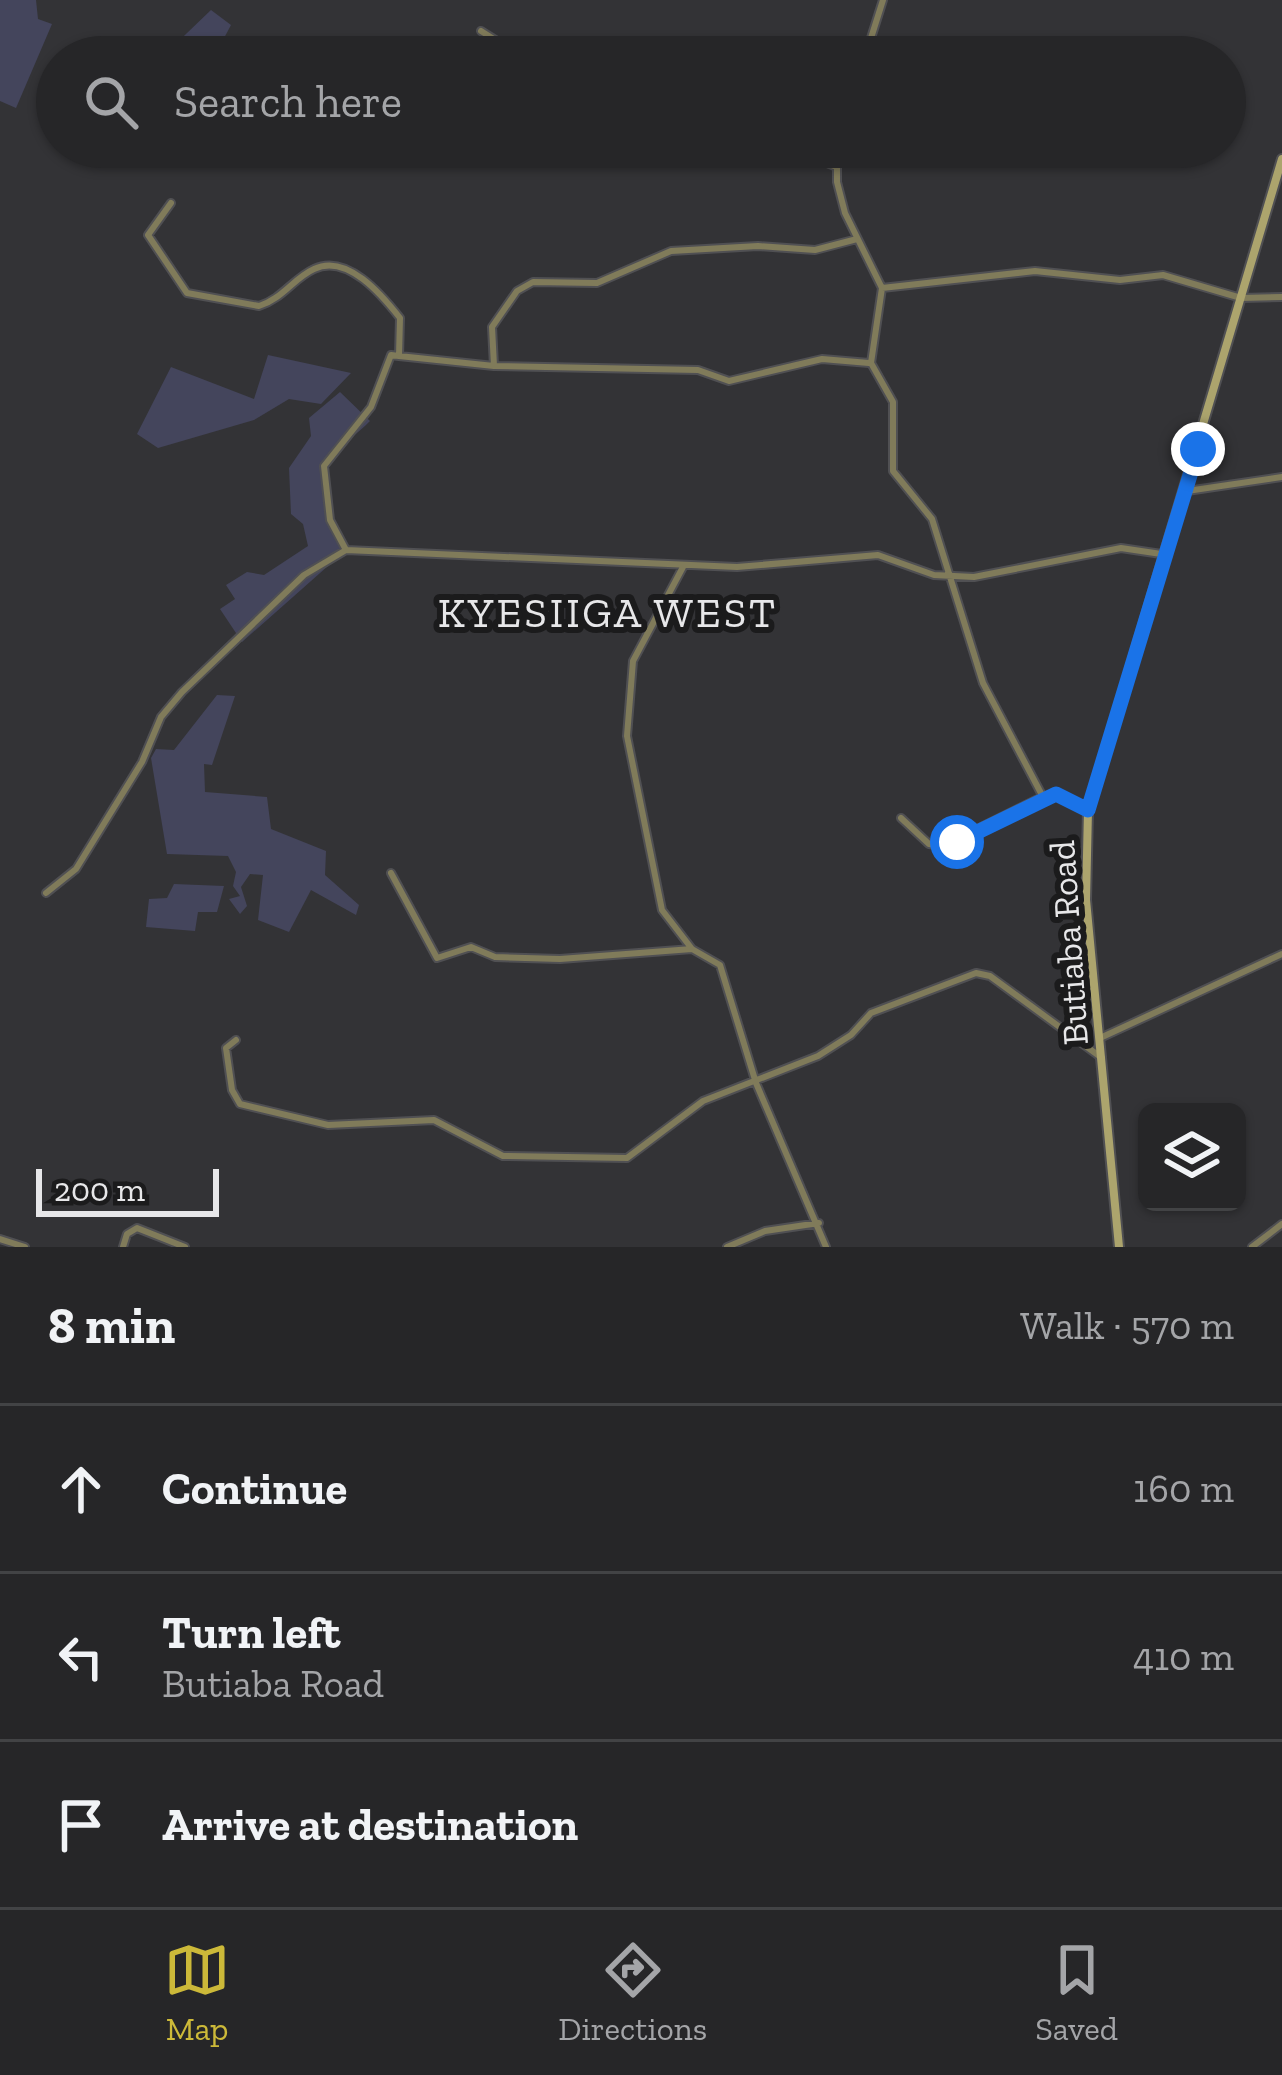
<!DOCTYPE html>
<meta charset="utf-8">
<style>
:root{--surface:#262628;--page:#323234;--text:#f1f3f6;--muted:#a4a5a8;--line:#424345;--accent:#ccb939}
body{margin:0;font-family:"Zilla Slab",serif;background:var(--page);color:var(--text)}
.controls{position:absolute;right:36px;bottom:36px;display:grid;overflow:hidden;border-radius:18px;box-shadow:0 3px 9px #0004}
.controls button{width:108px;height:108px;display:grid;place-items:center;padding:0;border:0;border-bottom:3px solid var(--line);background:var(--surface);color:var(--text);font:60px sans-serif}
.scale{position:absolute;left:36px;bottom:30px;width:183px;box-sizing:border-box;padding-left:12px;border:6px solid #e7e7e9;border-top:0;font-size:33px;line-height:42px;white-space:nowrap;color:#e7e7e9;-webkit-text-stroke:9px #1b1b1c;paint-order:stroke}
.stop{position:absolute;width:36px;height:36px;margin:-27px;border:9px solid #1a73e8;border-radius:50%;background:#fff}
.stop.end{background:#1a73e8;border-color:#fff;box-shadow:0 3px 12px #0008}
.list{margin:0;padding:0;list-style:none}
h2{display:flex;justify-content:space-between;align-items:center;height:156px;margin:0;padding:0 48px;font-size:51px}
h2 small{font-size:39px;font-weight:400;color:var(--muted)}
.list li{display:grid;grid-template-columns:78px 1fr auto;gap:36px;align-items:center;box-sizing:border-box;height:168px;padding:0 48px;border-top:3px solid var(--line)}
.list b{display:block;font-size:45px;white-space:nowrap}
.list p{margin:0;font-size:39px;white-space:nowrap;color:var(--muted)}
.list em{font-size:39px;font-style:normal;color:var(--muted)}
.icon{flex:none;width:66px;height:66px;fill:none;stroke:currentColor;stroke-width:2;stroke-linecap:round;stroke-linejoin:round}
.map{position:relative;flex:none;width:1282px;height:1247px;overflow:hidden}
.search{position:absolute;background:var(--surface);box-shadow:0 3px 9px #0004;left:36px;right:36px;top:36px;height:132px;display:flex;align-items:center;gap:30px;box-sizing:border-box;padding:0 42px;border-radius:66px;color:var(--muted);font-size:45px}
.sheet{height:660px;background:var(--surface)}
nav{display:flex;justify-content:space-around;align-items:center;box-sizing:border-box;height:168px;border-top:3px solid var(--line);background:var(--surface);font-size:33px;color:var(--muted)}
nav a{display:grid;justify-items:center;gap:6px}
nav .on{color:var(--accent)}
.map>svg:first-child{display:block}
.green{fill:#44455c}
.lines{fill:none;stroke-linecap:round;stroke-linejoin:round}
.minor-casing{stroke:#505053;stroke-width:10}
.secondary-casing{stroke:#505053;stroke-width:12}
.minor{stroke:#807b5a;stroke-width:6}
.secondary{stroke:#aca46d;stroke-width:8}
.route{stroke:#1a73e8;stroke-width:15}
.labels{text-anchor:middle;stroke-width:12;stroke-linejoin:round;paint-order:stroke}
.street-label{font-size:36px;fill:#e7e7e9;stroke:#1b1b1c}
.quarter-label{font-size:42px;letter-spacing:3px;fill:#e7e7e9;stroke:#1b1b1c}
</style>
<div class="map">
<svg width="1282" height="1247" viewBox="0 0 1282 1247">
<rect width="100%" height="100%" fill="#333336"/>
<path class="green" d="M0 0H36L38 19 52 24 16 108 0 101Z
M211 10 231 25 214 57H162Z
M268 355 351 373 321 404 289 399 254 420 158 448 137 434 171 367 254 399Z
M340 392 370 421C359 433 345 441 334 452 308 478 333 523 346 550L242 642 220 609 235 599 226 585 247 572 264 575 308 546 303 524 291 514 289 468 311 436 309 418Z
M217 695 235 696 212 765 204 764 205 792 267 797 271 829 326 851 325 875 359 905 356 915 311 890 289 932 258 920 263 875 250 874 241 887 247 906 240 914 229 899 240 896 233 886 236 872 228 856 167 854 151 758 156 749 174 750Z
M174 884 224 886 217 912H198L195 931 146 927 149 899 167 898Z"/>
<g class="lines">
<g class="minor-casing">
<path id="minor" d="M481 31 508 48 546 43 574 50 601 44 612 57
M865 57 883 0
M788 147 834 166
M837 147V182L845 213 882 288 871 363 893 402V471L932 519 983 683 1043 797 1056 794 1088 810
M171 203 148 235 187 293 259 306C282 299 294 278 314 269 347 253 382 295 400 318L399 356 391 355 371 407 324 466 330 520 346 550
M882 288 1035 271 1120 280 1163 275 1241 298 1282 297
M399 356 494 366 698 370 729 381 822 359 869 363
M494 366 492 327 517 291 533 282 597 283 671 251 758 246 815 250 857 239
M1187 491 1282 477
M683 567 633 661 627 736 662 910 692 949 720 965 756 1083 826 1247
M901 818 929 844 943 846 1042 797
M391 873 437 958 471 947 495 957 560 959 692 949
M46 893 76 869 142 762 161 717 182 692 304 575 346 550 737 567 878 555 934 575 974 577 1121 548 1168 555
M1100 1038 1282 954
M236 1040 226 1048 232 1090 240 1104 328 1125 434 1120 503 1156 627 1158 703 1101 818 1056 851 1035 871 1013 976 973 990 976 1102 1058
M0 1239 25 1247
M123 1247 127 1234 137 1228 185 1247
M727 1247 765 1231 819 1223
M1252 1247 1282 1224"/>
</g>
<g class="secondary-casing">
<path id="secondary" d="M1119 1247 1086 900 1088 810 1282 159"/>
</g>
<use href="#minor" class="minor"/>
<use href="#secondary" class="secondary"/>
</g>
<g class="lines">
<path class="route" d="M957 842 1056 794 1088 810 1198 449"/>
</g>
<g class="labels">
<g class="street-label">
<text transform="translate(1068 943) rotate(-94)" y="13">Butiaba Road</text>
</g>
<g class="quarter-label">
<text x="608" y="627">KYESIIGA WEST</text>
</g>
</g>
</svg>
<div class="controls">
<button><svg class="icon" aria-label="layers" viewBox="0 0 24 24"><path d="M12 4l9 5-9 5-9-5zM3 14l9 5 9-5"/></svg></button>
</div>
<div class="scale">200 m</div>
<div class="stop" style="left:957px;top:842px"></div>
<div class="stop end" style="left:1198px;top:449px"></div>
<div class="search"><svg class="icon" aria-label="search" viewBox="0 0 24 24"><circle cx="10" cy="10" r="6"/><path d="M15 15l6 6"/></svg>Search here</div>
</div>
<section class="sheet">
<h2>8 min<small>Walk · 570 m</small></h2>
<ul class="list">
<li><svg class="icon" aria-label="ahead" viewBox="0 0 24 24"><path d="M12 20V5M6 11l6-6 6 6"/></svg><div><b>Continue</b></div><em>160 m</em></li>
<li><svg class="icon" aria-label="left" viewBox="0 0 24 24"><path d="M17 20v-9H6M10 6l-5 5 5 5"/></svg><div><b>Turn left</b><p>Butiaba Road</p></div><em>410 m</em></li>
<li><svg class="icon" aria-label="arrive" viewBox="0 0 24 24"><path d="M6 21V4h12l-3 4 3 4H6"/></svg><div><b>Arrive at destination</b></div></li>
</ul>
</section>
<nav>
<a class="on"><svg class="icon" aria-label="map" viewBox="0 0 24 24"><path d="M3 6l6-2 6 2 6-2v14l-6 2-6-2-6 2zM9 4v14M15 6v14"/></svg>Map</a>
<a><svg class="icon" aria-label="directions" viewBox="0 0 24 24"><path d="M12 3l9 9-9 9-9-9zM9 14v-3h6M13 9l2 2-2 2"/></svg>Directions</a>
<a><svg class="icon" aria-label="saved" viewBox="0 0 24 24"><path d="M7 4h10v16l-5-4-5 4z"/></svg>Saved</a>
</nav>
